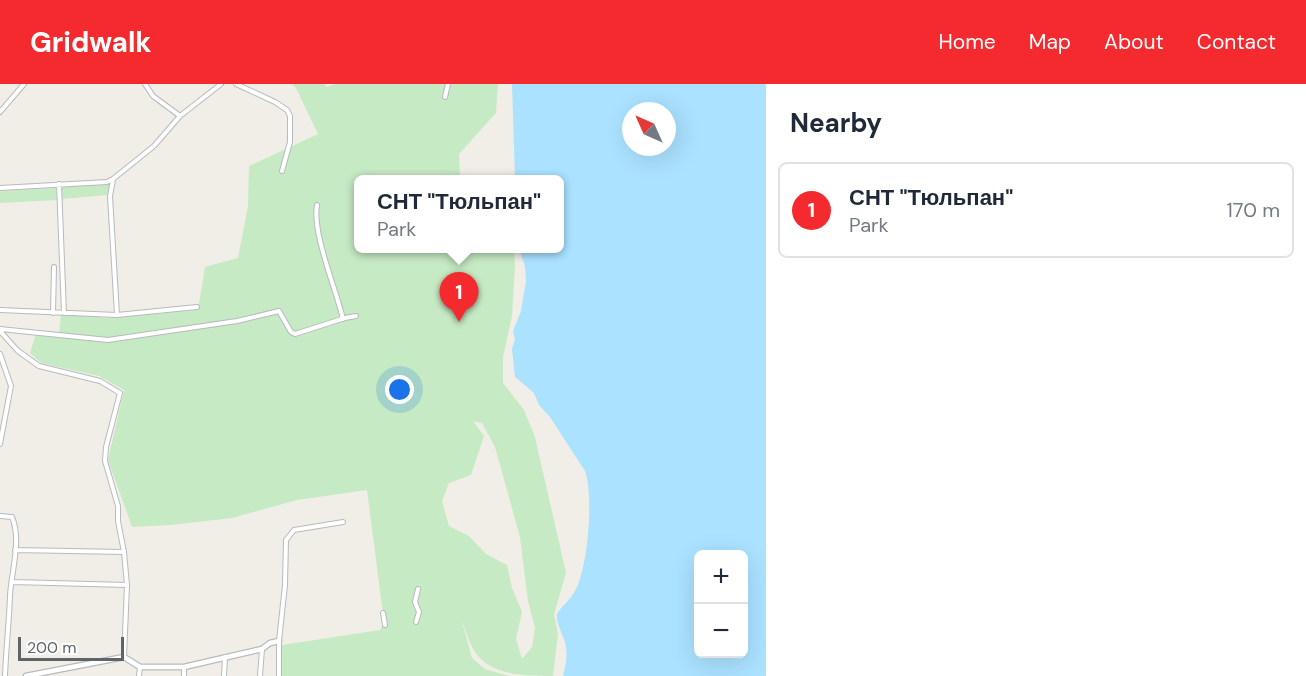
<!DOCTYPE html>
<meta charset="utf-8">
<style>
:root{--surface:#fff;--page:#f6f6f7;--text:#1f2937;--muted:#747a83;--line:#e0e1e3;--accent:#f52a2e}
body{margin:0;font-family:"DM Sans",sans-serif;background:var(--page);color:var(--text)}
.controls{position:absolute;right:18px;bottom:18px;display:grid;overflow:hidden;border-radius:9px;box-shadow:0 6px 24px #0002}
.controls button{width:54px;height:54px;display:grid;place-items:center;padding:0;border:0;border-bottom:2px solid var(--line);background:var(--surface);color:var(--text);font:30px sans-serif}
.compass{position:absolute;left:622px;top:18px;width:54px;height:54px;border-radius:50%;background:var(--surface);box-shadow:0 6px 24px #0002;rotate:315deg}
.scale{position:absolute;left:18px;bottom:15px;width:106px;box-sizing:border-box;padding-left:6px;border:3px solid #5e6468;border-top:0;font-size:16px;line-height:21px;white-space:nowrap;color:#5e6468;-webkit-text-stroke:4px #fff;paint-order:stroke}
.you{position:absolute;left:400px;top:306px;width:21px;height:21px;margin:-15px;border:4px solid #fff;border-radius:50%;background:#1a73e8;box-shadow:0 0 0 9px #1a73e833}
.badge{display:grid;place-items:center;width:39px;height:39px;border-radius:50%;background:var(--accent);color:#fff;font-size:20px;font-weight:700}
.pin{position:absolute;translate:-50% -50px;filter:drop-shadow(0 2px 3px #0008)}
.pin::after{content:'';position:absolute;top:32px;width:21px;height:18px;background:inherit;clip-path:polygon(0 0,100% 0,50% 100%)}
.popup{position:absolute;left:354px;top:91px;width:210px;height:78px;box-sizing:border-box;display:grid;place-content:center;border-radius:9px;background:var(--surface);filter:drop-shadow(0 2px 4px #0005);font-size:20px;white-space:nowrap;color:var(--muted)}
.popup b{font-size:22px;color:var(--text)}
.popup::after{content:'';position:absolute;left:50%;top:100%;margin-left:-12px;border:12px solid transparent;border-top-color:var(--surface)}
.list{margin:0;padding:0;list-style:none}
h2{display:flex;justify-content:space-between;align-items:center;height:78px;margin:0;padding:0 24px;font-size:26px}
h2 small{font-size:20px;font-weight:400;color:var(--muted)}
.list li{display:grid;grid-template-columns:39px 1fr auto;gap:18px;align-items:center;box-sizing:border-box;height:96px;margin:0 12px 12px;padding:0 12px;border:2px solid var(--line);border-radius:9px}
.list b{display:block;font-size:22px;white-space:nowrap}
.list p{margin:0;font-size:20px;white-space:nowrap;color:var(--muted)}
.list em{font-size:20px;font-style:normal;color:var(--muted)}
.map{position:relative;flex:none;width:766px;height:592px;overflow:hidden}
header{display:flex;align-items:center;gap:36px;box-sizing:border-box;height:84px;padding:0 30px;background:var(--accent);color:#fff}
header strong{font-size:28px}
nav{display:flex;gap:33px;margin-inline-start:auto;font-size:21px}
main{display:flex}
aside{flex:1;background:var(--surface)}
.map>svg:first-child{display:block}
.green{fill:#c6eac3;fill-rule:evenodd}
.water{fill:#aae2ff;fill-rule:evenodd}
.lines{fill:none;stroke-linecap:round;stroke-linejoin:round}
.minor-casing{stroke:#b7babe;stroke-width:6}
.tertiary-casing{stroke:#b7babe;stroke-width:7}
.minor{stroke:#fff;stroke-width:4}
.tertiary{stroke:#fff;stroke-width:4.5}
</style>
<header>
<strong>Gridwalk</strong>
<nav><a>Home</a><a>Map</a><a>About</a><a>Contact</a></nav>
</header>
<main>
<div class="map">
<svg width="766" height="592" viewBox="0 0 766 592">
<rect width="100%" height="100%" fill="#f1eee7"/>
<path class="green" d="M292 0H325L326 3 335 0H498L496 29 459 70 460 95H358V164L514 165 515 183 512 232 503 273V299L524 326 535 353 566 489 554 530 558 550 553 592C526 592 491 592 475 568 469 559 466 547 462 537L472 574 485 585 509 592H280L282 561 380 546 384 538 367 406 297 416 232 434 171 441 132 443 108 376 124 306 99 292 41 279 30 269 37 246 59 249 61 231 112 234 198 226 205 183 238 174 248 122 249 82 318 50 296 4ZM473 337 482 339 495 363 520 453 528 517 535 544 532 563 522 575 516 555 522 528 512 504 507 481 486 470 469 452 449 442 442 417 449 399 471 391 484 352Z
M110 100 107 111 62 115V103Z
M56 104 57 116 0 119V107Z"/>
<path class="water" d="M512 0H766V592H563C566 580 568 570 565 558 562 548 556 540 557 530 562 522 570 516 575 507 588 484 594 412 585 387L550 333 539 321 534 309 515 293 512 265 515 255 513 247 521 227 526 197 525 182 519 165 560 164V95H515ZM631 27H667V63H631ZM698 470H744V570H698Z"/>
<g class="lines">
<g class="minor-casing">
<path id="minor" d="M145 0 153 12 180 32
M236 0 275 18 287 26 290 32V58L282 87
M445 13 448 0
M0 28 24 0
M113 96 110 112 117 231
M59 100 64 229
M0 104 107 98 113 95 154 62 180 32 221 0
M317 121C312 149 336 205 343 235
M0 226 117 231 197 223
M53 229 54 183
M0 245 108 256 237 237 279 227 291 248 295 250 345 234 356 232
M0 247 18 267 39 282 100 297 120 309 106 363 105 377 118 422V437L124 468 127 501 124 573
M0 270 11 302 0 360
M0 432 12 433C22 457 11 488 10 512 9 539 6 565 5 592
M15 466 124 468
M13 498 127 501
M383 529 385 541
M416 538 419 528 415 518 418 505
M139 592 140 583
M184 592V583
M224 592 225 573
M260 592 262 565
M279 592V557L285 501 286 456 294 446 343 438"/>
</g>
<g class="tertiary-casing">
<path id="tertiary" d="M26 592 124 573 140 583H184L262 565 270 559 279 557"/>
</g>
<use href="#minor" class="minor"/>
<use href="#tertiary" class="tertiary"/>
</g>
</svg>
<div class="controls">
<button>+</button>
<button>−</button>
</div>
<svg class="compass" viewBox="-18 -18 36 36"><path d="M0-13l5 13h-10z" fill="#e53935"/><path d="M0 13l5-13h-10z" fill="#747a83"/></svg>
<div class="scale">200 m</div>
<div class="you"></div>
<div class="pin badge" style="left:459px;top:238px">1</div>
<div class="popup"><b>СНТ &quot;Тюльпан&quot;</b>Park</div>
</div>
<aside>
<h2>Nearby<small></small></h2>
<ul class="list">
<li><span class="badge">1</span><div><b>СНТ &quot;Тюльпан&quot;</b><p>Park</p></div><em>170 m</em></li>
</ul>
</aside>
</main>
